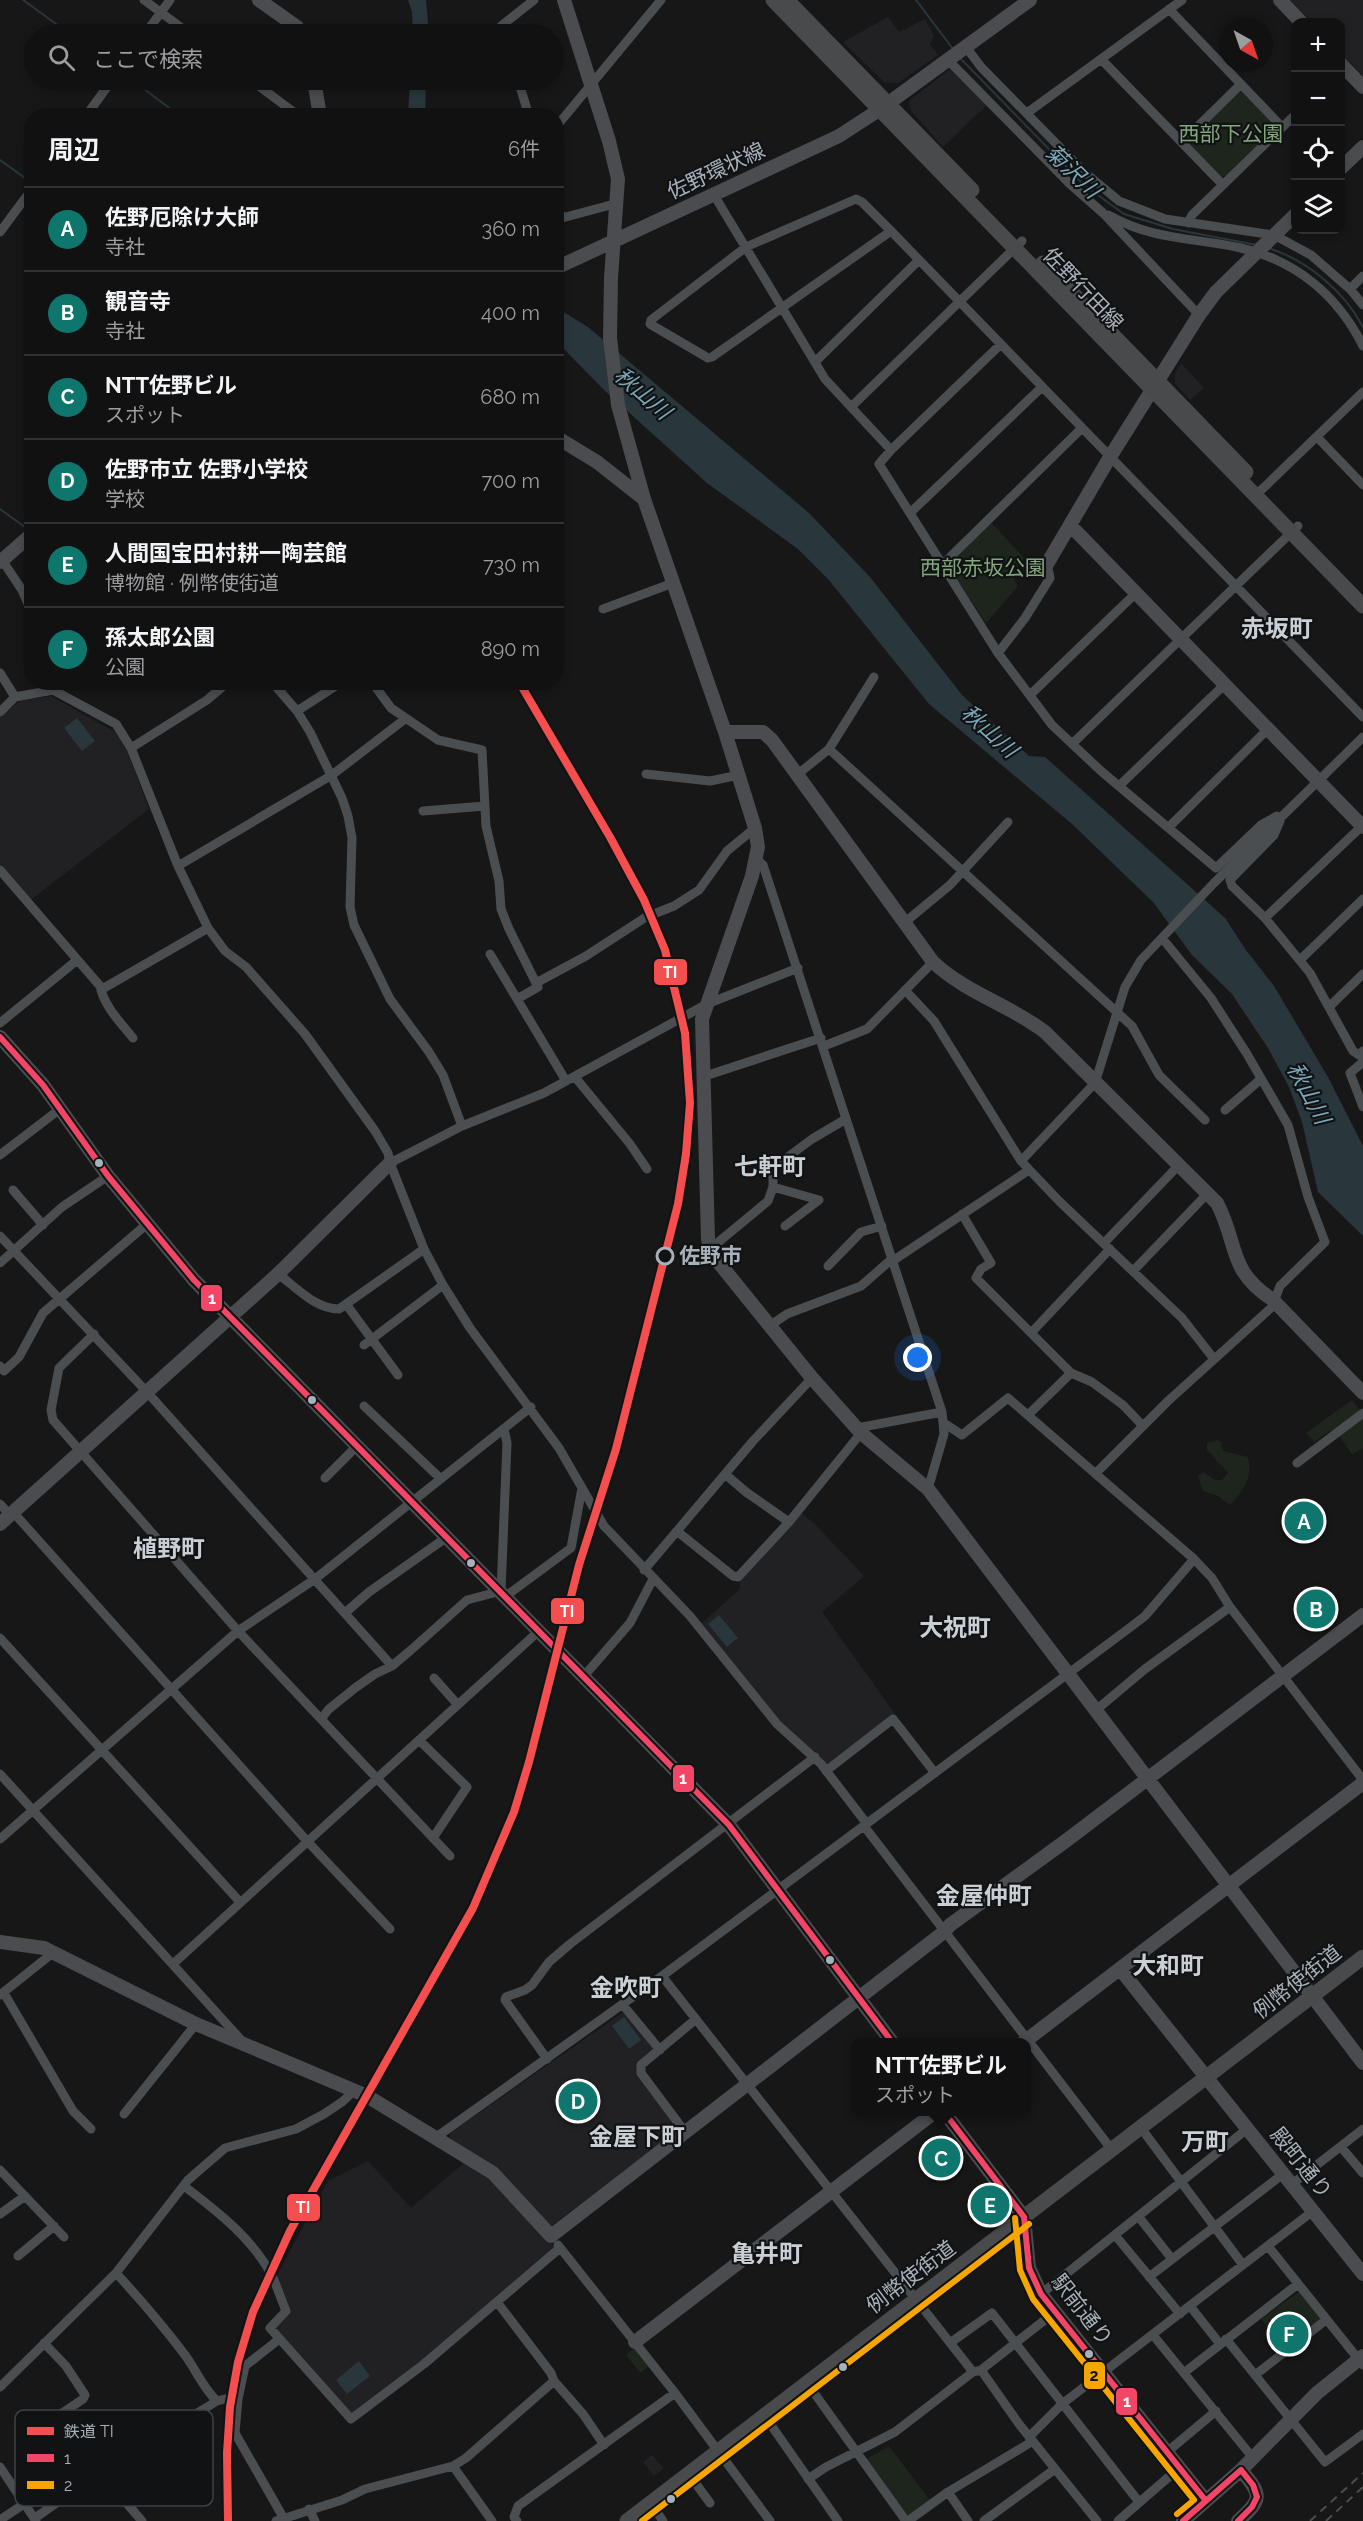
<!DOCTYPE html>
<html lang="ja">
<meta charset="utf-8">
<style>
:root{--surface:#111112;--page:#1a1a1b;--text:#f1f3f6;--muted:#9c9d9f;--line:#303132;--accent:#0f766e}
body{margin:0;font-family:Raleway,"Noto Sans JP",sans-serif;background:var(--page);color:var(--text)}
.controls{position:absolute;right:18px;top:18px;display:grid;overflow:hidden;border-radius:12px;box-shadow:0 3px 9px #0003}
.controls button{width:54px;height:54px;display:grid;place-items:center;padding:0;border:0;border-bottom:2px solid var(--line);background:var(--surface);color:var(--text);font:30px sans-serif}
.compass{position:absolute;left:1219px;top:18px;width:54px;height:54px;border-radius:50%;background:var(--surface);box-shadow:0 3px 9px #0003;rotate:140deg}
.you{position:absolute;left:918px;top:1358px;width:21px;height:21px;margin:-15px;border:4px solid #fff;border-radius:50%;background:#1a73e8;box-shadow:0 0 0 9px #1a73e833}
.badge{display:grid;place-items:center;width:39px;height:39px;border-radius:50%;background:var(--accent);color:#fff;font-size:20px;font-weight:700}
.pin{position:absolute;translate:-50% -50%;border:3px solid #fff;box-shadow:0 2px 6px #0006}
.popup{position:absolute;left:851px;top:2038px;width:180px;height:78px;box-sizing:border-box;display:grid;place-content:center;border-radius:12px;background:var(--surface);filter:drop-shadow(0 2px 4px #0005);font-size:20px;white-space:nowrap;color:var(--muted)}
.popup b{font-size:22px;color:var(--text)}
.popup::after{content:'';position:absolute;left:50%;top:100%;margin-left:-12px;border:12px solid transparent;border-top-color:var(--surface)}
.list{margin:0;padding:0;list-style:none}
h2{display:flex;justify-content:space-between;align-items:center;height:78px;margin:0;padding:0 24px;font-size:26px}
h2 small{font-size:20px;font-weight:400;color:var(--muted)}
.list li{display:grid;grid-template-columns:39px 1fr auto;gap:18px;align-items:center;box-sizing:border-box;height:84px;padding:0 24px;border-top:2px solid var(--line)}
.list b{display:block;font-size:22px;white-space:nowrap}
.list p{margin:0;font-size:20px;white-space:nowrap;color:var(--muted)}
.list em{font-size:20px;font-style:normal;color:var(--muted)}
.icon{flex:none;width:33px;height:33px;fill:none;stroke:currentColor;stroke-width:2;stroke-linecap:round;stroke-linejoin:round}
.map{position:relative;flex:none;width:1363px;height:2521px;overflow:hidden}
.search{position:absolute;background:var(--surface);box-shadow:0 3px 9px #0003;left:24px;top:24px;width:540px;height:66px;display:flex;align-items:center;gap:15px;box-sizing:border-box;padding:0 21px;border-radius:33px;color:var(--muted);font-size:22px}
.panel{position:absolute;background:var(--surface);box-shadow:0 3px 9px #0003;left:24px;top:108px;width:540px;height:582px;border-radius:24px}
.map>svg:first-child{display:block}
.built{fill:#212124}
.green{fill:#1d251d}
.water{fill:#29363b}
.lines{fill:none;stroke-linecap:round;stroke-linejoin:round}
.stream{stroke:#29363b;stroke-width:2}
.street{stroke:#4b4e51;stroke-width:9}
.secondary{stroke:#4a4c4f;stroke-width:14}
.primary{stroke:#484a4c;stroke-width:15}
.rail{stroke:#4b4e50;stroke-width:2;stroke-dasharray:8 6;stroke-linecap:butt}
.bus-1-casing{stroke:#111214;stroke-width:10}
.bus-2-casing{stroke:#111214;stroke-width:10}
.bus-1{stroke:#f34667;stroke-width:6}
.bus-2{stroke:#f7a600;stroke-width:6}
.rail-1-casing{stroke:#111214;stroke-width:12}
.rail-1{stroke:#f44e4e;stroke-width:8}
.bus-dot{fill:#a7b1ba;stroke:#111214;stroke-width:2}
.stop-dot{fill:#111214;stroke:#a7b1ba;stroke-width:3}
.labels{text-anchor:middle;stroke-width:4.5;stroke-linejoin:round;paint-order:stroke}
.park-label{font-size:21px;fill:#83a67d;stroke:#111214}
.street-label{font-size:21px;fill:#a7b1ba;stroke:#111214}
.stop-label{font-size:21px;font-weight:bold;fill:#a7b1ba;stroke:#111214;text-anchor:start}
.water-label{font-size:22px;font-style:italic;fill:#7ba8b8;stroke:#111214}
.quarter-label{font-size:24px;font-weight:bold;fill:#c9cfd5;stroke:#111214}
.key{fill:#111214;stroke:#3e4246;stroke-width:1.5}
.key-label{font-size:16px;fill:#a7b1ba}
.line-badge{stroke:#111214;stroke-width:2}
.badge-label{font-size:16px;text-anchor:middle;font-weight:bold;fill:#fff}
.pale-badge-label{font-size:16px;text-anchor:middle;font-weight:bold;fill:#111}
</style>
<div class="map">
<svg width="1363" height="2521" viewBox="0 0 1363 2521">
<rect width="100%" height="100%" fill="#171718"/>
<path class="built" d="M1290 0H1363V76L1341 53 1340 22H1312Z
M888 17 899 32 925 19 934 35 930 45 938 55 898 83 884 82 843 42Z
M949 70 956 71 988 104 943 147 912 112 909 104 910 100Z
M1181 363 1204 388 1190 400 1175 384V374Z
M51 696 115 732 127 751 149 809 29 901 0 866V717L20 701Z
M800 1512 815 1524 864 1576 822 1612 895 1714 828 1766 777 1718 702 1623 740 1589V1579Z
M625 2011 656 2047 640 2065 680 2128 550 2227 450 2140V2133Z
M368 2161 411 2208 465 2162 499 2185 554 2247 551 2254 422 2362 353 2416 273 2330 288 2311 276 2277 328 2181Z
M652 2455 664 2468 654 2476 643 2462Z"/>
<path class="green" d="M1241 90 1274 124V130L1227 176 1221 177 1188 143V139Z
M991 522 1024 558 1012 575 1018 586 986 623 947 565Z
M1352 1400 1363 1414V1448L1352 1454 1336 1432 1330 1431 1314 1442 1306 1433Z
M1217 1440 1221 1442 1223 1451 1248 1457C1253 1478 1244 1490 1230 1505L1218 1496 1203 1491 1198 1476 1203 1472 1215 1480H1222L1228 1473 1207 1450V1443Z
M1299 2292 1324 2319 1285 2350 1261 2319Z
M635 2348 649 2366 640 2373 626 2355Z
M889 2446 932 2503 907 2520 866 2459Z"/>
<path class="water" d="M408 0H426L429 34H413L412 12Z
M410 80H426L425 115H408Z
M557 308 588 327 809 513 870 577 962 695 1029 756 1045 757 1225 918 1246 950 1274 986 1328 1077 1363 1146V1236L1318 1192 1302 1122 1289 1087 1268 1048 1232 994 1192 955 1153 902 1072 824 929 704 828 579 798 549 707 483 604 390 557 342Z
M77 718 95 741 82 751 64 728Z
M719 1615 738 1638 727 1647 708 1624Z
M624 2017 641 2040 629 2049 612 2026Z
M359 2361 370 2376 347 2394 336 2380Z"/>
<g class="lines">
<path class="stream" d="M23 0 70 34
M916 0 953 49
M960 58 1084 185 1124 214 1173 229 1257 245
M132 80 180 116
M0 160 32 183
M1268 248C1307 260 1344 291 1363 327
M0 509 29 530"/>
<path class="street" d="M144 0 190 34
M1169 9 1282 127
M145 34 170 0
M504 34 501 26 534 0
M966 47 981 67 1083 171 1119 201 1165 219 1274 235 1311 255 1350 289 1363 305
M1101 59 1223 185
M948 60 1070 184 1103 213 1199 315
M251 80 299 116
M518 80 529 116
M1027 113 1182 0
M86 116 112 80
M556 127 661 0
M1182 142 1241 84
M714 195 825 379 891 450 879 464 998 653
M556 203 562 218 618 203
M1108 215C1155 241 1192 237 1241 248 1297 261 1338 296 1363 346
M1188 223 1192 215 1296 114
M891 231 712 357 708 358 650 324 651 320 746 247 856 199 862 202 891 231 1363 717
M0 232 32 189
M1350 289 1363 276
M815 362 919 260
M852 406 1022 241
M1317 437 1363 485
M891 450 1001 344
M1255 496 1363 392
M910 513 1042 387
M2 560 22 590 32 613
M1047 564 1050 578 1025 618 998 653 1052 725 1101 771 1216 868 1261 825 1277 816
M942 565 1082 428
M603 609 673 583
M0 673 15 697 53 690
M51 682 53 690 116 724 131 748 207 700 228 682
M272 682 297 711 310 732 342 798 348 816 352 838 350 907 354 925 390 999 429 1052 443 1075 462 1126
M372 682 391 708 438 740 482 750 486 826 499 881 501 909 509 929 538 987 517 999 566 1081
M1030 695 1136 593
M297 711 342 682
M0 712 15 697
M1072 744 1298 526
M131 748 178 866 208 928 225 951 246 967 305 1034 375 1131 388 1153 390 1163 424 1249 443 1285 470 1328 559 1448 604 1526 690 1616 777 1724 821 1764 867 1824
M829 749 1132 1026 1159 1075 1205 1120
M646 774 710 781 739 775
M798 774 829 749 874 677
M1119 786 1225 684
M423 811 485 806
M1280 821 1274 835 1230 880 1232 886 1265 918 1310 973 1353 1051 1359 1055 1363 1051
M1169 827 1268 729
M757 859 763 865 942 1412 944 1434 928 1489
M178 866 332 775 405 719
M0 870 100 986 104 988 208 928
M1265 918 1362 826
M904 923 950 885 1008 822
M490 954 517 999
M1300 960 1363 899
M536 983 586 956 646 917 674 906 699 890 727 851 755 828
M100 986C104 1006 120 1022 133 1038
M905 990 934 1021 1021 1161
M1329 1007 1363 974
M0 1023 76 961
M824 1046 867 1029 933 962
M1363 1062 1350 1073 1363 1107
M575 1077 630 1144 647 1169
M702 1077 821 1038
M1225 1110 1261 1079
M0 1155 60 1109
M390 1163 462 1126 544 1093 707 1004 798 968
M773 1187 819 1200 785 1226
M13 1190 43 1225
M962 1214 991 1263 981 1269 976 1278 1071 1373 1092 1382 1123 1405 1143 1426
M0 1236 147 1392 392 1666
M1105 1242 1178 1166
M710 1249 768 1201 773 1187V1168L812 1139 846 1119
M894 1260 1029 1170
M0 1263 62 1207 108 1176
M828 1266 861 1232 882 1226
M1133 1271 1207 1194
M278 1274C296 1287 315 1309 339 1309L424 1249
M346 1304 398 1375
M771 1325 787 1314 861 1286 893 1258
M1031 1333 1110 1249
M94 1334 59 1368 51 1410 53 1420 238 1631 450 1856
M364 1345 443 1285
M1214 1359 1182 1318 1059 1201 1021 1161 1095 1083 1125 987 1141 960 1214 883 1363 737
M0 1366 4 1371 19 1357 43 1313 147 1224
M364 1406 441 1479
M1028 1415 1071 1373
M944 1423 962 1435 1008 1398 1194 1559 1212 1578 1230 1607 1363 1780
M857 1428 942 1412
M1297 1463 1363 1413
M1096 1473 1168 1401 1272 1307 1280 1286 1325 1242 1308 1197 1288 1125 1247 1054 1211 998 1162 938
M725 1474 746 1492 789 1522
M325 1478 357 1446
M0 1504 10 1515
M13 1512 307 1841 390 1929
M678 1532 733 1576 738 1577 789 1522 861 1433
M644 1570 753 1441 812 1378
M506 1596 571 1548 582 1488
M345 1613 369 1592 447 1537
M0 1638 240 1902
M584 1676 630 1623 653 1579
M434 1678 458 1705
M1095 1711 1145 1669 1230 1607
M321 1719 329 1709 355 1688 375 1674 392 1666 411 1650 467 1600 501 1591 507 1443 504 1429
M419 1740 467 1787 433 1838
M826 1771 893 1719 935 1773
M0 1774 243 2042
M864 1826 1112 2150
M0 1839 238 1631 315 1579 531 1407
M173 1964 540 1630
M662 1976 973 2372
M4 1993 73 2111 91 2129
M0 1995 54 1952
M623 2005 660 2050
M547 2059 505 2000 506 1997 525 1990 532 1985 549 1962 570 1944 815 1757
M124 2114 196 2024
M1141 2128 1243 2265
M685 2132 641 2073V2065L696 2019
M435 2138 662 1976 1128 1629 1145 1616 1194 1559
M1341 2147 1363 2173
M0 2170 64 2237
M1291 2185 1363 2129
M184 2186C217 2211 256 2241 274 2280 278 2290 282 2301 286 2311L270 2328 351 2419 424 2364 560 2248
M0 2214 25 2196
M1138 2216 1172 2259
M1115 2235 1180 2314
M558 2245 675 2393 770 2521
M1268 2246 1363 2365
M18 2256 54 2226
M116 2273C140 2299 163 2326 185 2355 196 2370 203 2388 217 2401
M1149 2277 1283 2174
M1041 2294 1247 2129
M497 2302 551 2373 554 2381 583 2414 604 2445
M1190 2306 1220 2344
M1153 2335 1253 2458
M1226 2339 1325 2462 1363 2434
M278 2340 245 2366 238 2399 235 2433 283 2517
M44 2343 66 2366 85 2395 83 2399 58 2416 57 2423 142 2521
M950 2343 992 2313 1139 2502
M981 2370 1019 2424 1097 2521
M1185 2372 1298 2284
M1255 2375 1326 2320
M807 2383 906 2521
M0 2387 116 2273 188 2180 225 2148 296 2129 324 2114 342 2102 355 2090
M764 2415 838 2521
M1029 2437 1062 2404 1313 2211
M1167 2452 1216 2411
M453 2466 492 2521
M0 2467 36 2521
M688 2473 710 2503
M808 2479 826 2467 895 2432 973 2372 981 2370 1055 2312
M948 2492 968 2521
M650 2502 663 2521
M309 2509 315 2521
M35 2518 105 2469 217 2401 229 2398 238 2399
M0 2520 24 2504
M276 2521 342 2500 365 2489 453 2466 466 2458 554 2381
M517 2521 514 2517 518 2506 675 2393
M908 2521 948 2492 1033 2441
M984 2521 1055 2469
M1118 2521 1179 2468"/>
<path class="secondary" d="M259 0 297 27 302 34
M564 0 609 141 618 179 611 278 610 338 618 405 644 499 725 732 755 828 758 847 752 876 702 1019 708 1239 711 1253 812 1378 861 1433 928 1489 1363 2063
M1280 0 1301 22
M1340 63 1363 87
M314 80 320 116
M1340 169 1363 147
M556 268 839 136 879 110 1030 0
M556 437 597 462 644 499
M1070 525 1363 827
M0 562 32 534
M1047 564 1110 457 1199 315 1216 292 1296 214
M725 732H763L772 740 933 962C966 993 1010 1005 1045 1032L1217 1203C1239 1245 1227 1270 1273 1300L1363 1393
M0 1037 43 1085 108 1176 194 1280 729 1825 892 2042
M0 1524 278 1274 390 1163
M0 1942 44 1948 196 2024 367 2096 493 2173 551 2236 944 1932 950 1925 1067 1840 1363 1615
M1120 1969 1363 2274
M1024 2042 1363 1783
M944 2112 1024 2217 1029 2268 1041 2294 1206 2501
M635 2342 935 2112
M1183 2521 1241 2470 1317 2393 1363 2356
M1238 2521C1263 2499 1262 2495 1241 2470"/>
<path class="primary" d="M773 0 1363 606
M787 0 972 190
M1043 263 1246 472
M627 2521 1363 1957"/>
<path class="rail" d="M685 1064 687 1053
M1310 2521 1363 2473
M1326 2521 1363 2487"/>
<g class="bus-1-casing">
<path id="bus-1" d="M0 1037 43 1085 108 1176 194 1280 729 1825 892 2042
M944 2112 1024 2217
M1024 2217 1029 2268 1041 2294 1206 2501
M1183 2521 1241 2470 1253 2485 1257 2497 1252 2507 1238 2521"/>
</g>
<g class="bus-2-casing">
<path id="bus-2" d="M1015 2218 1020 2270 1033 2299 1194 2500 1177 2514
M642 2521 1029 2224"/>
</g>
<use href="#bus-1" class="bus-1"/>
<use href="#bus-2" class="bus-2"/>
<g class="rail-1-casing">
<path id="rail-1" d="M228 2521 227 2453 230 2407 238 2362 253 2312 290 2231 473 1908 514 1812 529 1762 579 1565 616 1449 678 1204 686 1154 690 1103 685 1033 665 950 644 900 610 837 519 682"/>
</g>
<use href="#rail-1" class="rail-1"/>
</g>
<g class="bus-dot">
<circle cx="99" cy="1163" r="5"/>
<circle cx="312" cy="1400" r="5"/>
<circle cx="471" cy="1563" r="5"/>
<circle cx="830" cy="1960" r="5"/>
<circle cx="1089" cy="2354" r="5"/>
<circle cx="843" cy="2367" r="5"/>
<circle cx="671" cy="2499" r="5"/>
</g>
<circle class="stop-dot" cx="665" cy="1256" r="8"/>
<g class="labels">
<g class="park-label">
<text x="1231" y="141">西部下公園</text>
<text x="983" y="575">西部赤坂公園</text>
</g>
<g class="street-label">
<text transform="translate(716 171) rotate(-25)" y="7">佐野環状線</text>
<text transform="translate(1083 289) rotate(46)" y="7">佐野行田線</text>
<text transform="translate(1297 1982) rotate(-38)" y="7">例幣使街道</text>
<text transform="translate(1301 2163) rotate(51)" y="7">殿町通り</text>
<text transform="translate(911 2277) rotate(-37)" y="7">例幣使街道</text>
<text transform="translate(1082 2310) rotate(52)" y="7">駅前通り</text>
</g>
<g class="stop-label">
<text x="679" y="1263">佐野市</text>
</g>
<g class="water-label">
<text transform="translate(1073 171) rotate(44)" y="8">菊沢川</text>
<text transform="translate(643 393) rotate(41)" y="8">秋山川</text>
<text transform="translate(990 731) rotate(42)" y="8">秋山川</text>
<text transform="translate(1309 1093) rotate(62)" y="8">秋山川</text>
</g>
<g class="quarter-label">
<text x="1277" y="637">赤坂町</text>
<text x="770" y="1175">七軒町</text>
<text x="169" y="1557">植野町</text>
<text x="955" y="1636">大祝町</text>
<text x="984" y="1904">金屋仲町</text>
<text x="1168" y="1974">大和町</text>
<text x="626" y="1996">金吹町</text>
<text x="637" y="2145">金屋下町</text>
<text x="1205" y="2150">万町</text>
<text x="767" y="2262">亀井町</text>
</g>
</g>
<rect x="15" y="2410" width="198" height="96" rx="9" class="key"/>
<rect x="27" y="2427" width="27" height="8" fill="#f44e4e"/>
<rect x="27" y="2454" width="27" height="8" fill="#f34667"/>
<rect x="27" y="2481" width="27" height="8" fill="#f7a600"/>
<g class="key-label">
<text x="64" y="2437">鉄道 TI</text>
<text x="64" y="2464">1</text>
<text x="64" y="2491">2</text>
</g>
<g class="line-badge">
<rect x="653" y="958" width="35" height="28" rx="6" fill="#f44e4e"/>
<rect x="200" y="1284" width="23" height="28" rx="6" fill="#f34667"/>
<rect x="550" y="1597" width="35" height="28" rx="6" fill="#f44e4e"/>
<rect x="672" y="1764" width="23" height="29" rx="6" fill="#f34667"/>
<rect x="286" y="2193" width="35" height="29" rx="6" fill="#f44e4e"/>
<rect x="1083" y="2361" width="23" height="29" rx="6" fill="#f7a600"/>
<rect x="1115" y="2387" width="23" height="29" rx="6" fill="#f34667"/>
</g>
<g class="badge-label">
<text x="670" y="978">TI</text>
<text x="212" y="1304">1</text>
<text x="567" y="1617">TI</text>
<text x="683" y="1784">1</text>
<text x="303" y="2213">TI</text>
<text x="1127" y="2407">1</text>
</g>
<g class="pale-badge-label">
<text x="1094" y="2381">2</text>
</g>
</svg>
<div class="controls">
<button>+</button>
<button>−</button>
<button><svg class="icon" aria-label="locate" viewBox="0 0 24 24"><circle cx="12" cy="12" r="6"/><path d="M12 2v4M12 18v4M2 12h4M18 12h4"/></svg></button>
<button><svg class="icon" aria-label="layers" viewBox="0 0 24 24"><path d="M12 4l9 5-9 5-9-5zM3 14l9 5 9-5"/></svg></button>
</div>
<svg class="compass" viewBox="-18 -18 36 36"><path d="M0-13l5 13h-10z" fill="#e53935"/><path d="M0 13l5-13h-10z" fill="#9c9d9f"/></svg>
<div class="you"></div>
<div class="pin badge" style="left:1304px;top:1521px">A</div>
<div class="pin badge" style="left:1316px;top:1609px">B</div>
<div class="pin badge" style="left:941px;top:2158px">C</div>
<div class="popup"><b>NTT佐野ビル</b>スポット</div>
<div class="pin badge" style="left:578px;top:2101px">D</div>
<div class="pin badge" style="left:990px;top:2205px">E</div>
<div class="pin badge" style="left:1289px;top:2334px">F</div>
<div class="search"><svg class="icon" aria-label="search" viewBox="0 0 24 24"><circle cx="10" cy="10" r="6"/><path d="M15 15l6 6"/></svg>ここで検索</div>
<section class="panel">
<h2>周辺<small>6件</small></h2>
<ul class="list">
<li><span class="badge">A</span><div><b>佐野厄除け大師</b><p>寺社</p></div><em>360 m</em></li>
<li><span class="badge">B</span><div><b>観音寺</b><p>寺社</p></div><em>400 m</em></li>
<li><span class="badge">C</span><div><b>NTT佐野ビル</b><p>スポット</p></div><em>680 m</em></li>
<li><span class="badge">D</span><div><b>佐野市立 佐野小学校</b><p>学校</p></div><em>700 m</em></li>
<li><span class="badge">E</span><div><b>人間国宝田村耕一陶芸館</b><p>博物館 · 例幣使街道</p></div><em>730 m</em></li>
<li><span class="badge">F</span><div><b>孫太郎公園</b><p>公園</p></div><em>890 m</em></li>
</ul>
</section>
</div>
